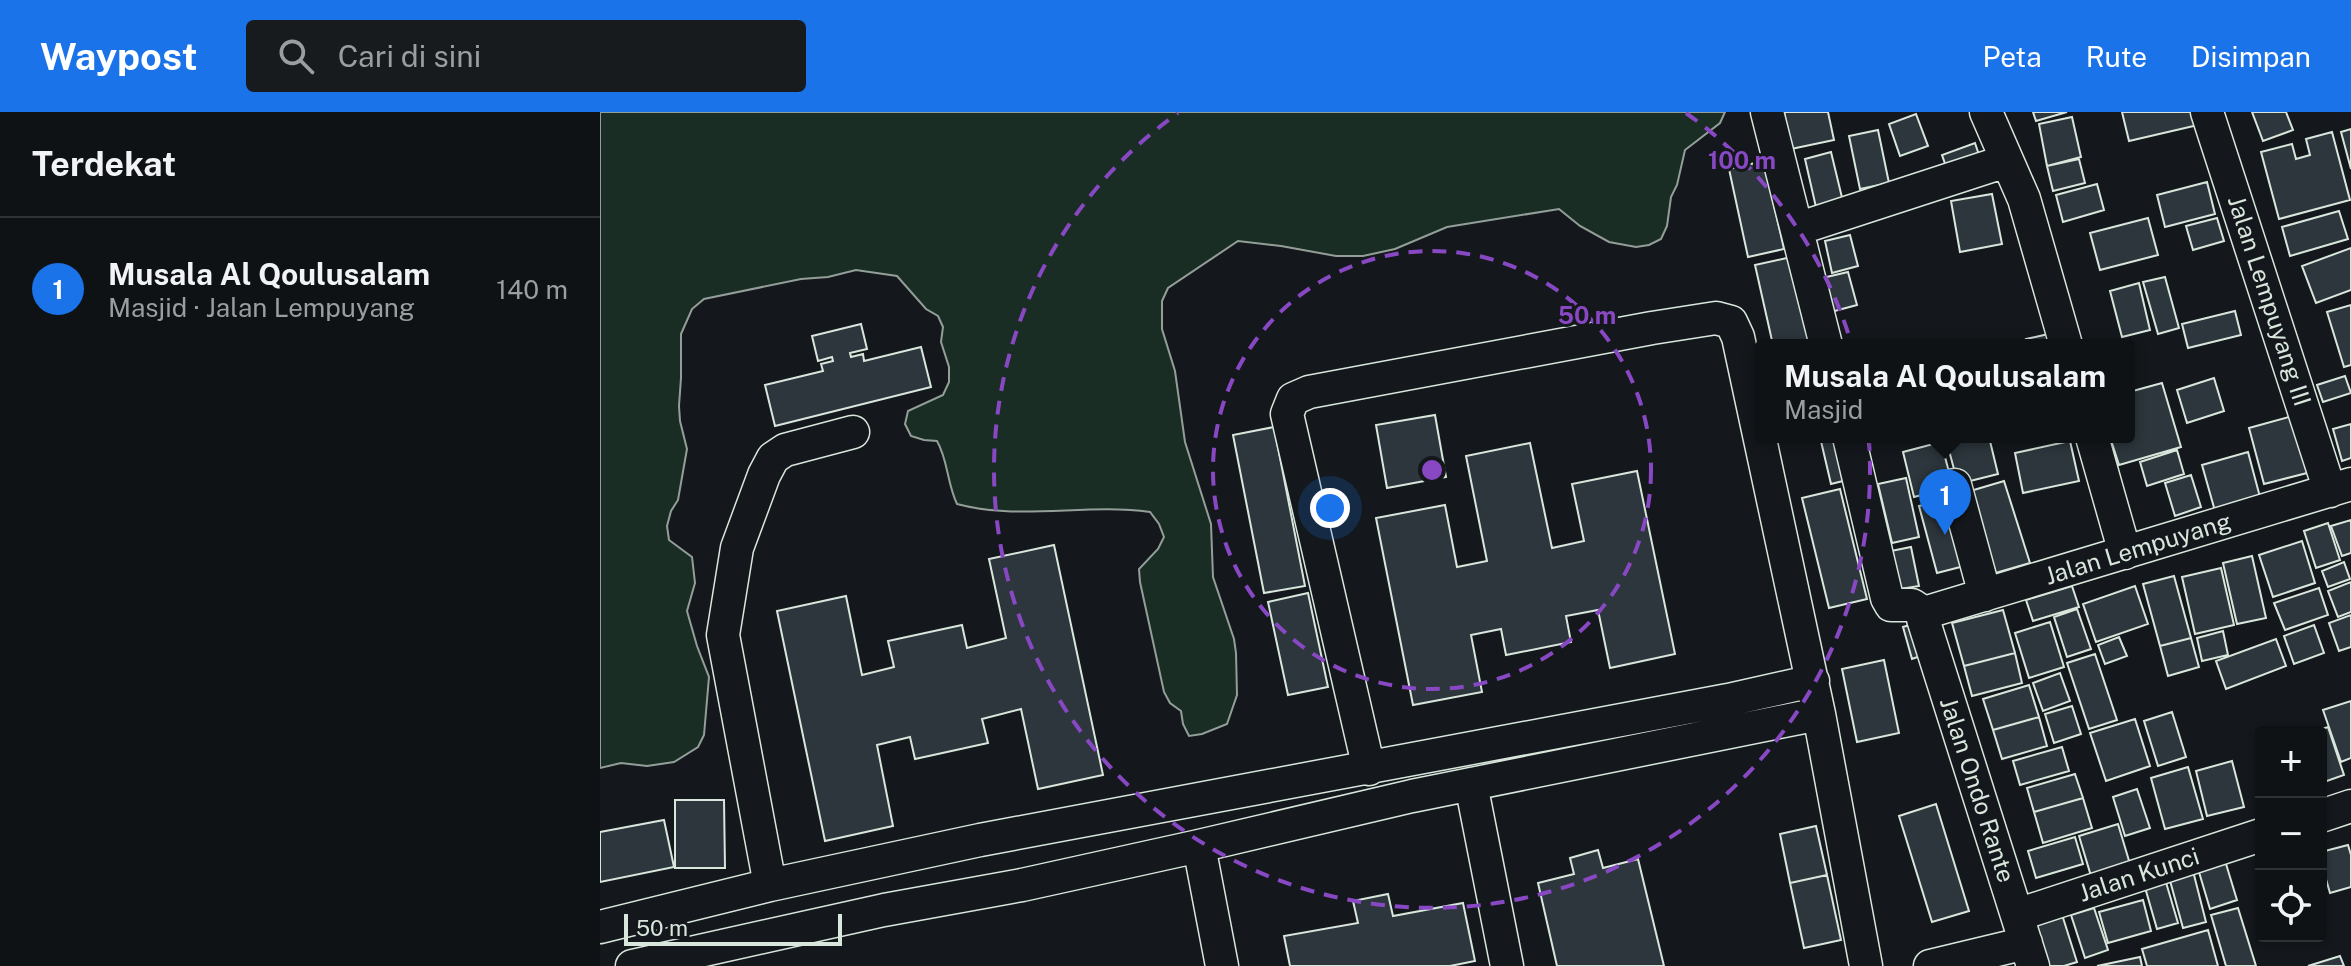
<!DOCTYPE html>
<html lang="id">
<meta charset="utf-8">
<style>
:root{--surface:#0f1215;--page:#181b1e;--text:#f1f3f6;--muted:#9b9ea0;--line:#2f3234;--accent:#1a73e8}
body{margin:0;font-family:"Public Sans",sans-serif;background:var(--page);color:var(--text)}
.controls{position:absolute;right:24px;bottom:24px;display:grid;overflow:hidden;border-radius:8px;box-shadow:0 2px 6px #0004}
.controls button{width:72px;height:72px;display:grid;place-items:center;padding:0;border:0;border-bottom:2px solid var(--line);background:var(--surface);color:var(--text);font:40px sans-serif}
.scale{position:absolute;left:24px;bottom:20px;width:218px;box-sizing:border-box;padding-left:8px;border:4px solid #d8e6dc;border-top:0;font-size:22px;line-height:28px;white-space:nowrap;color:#d8e6dc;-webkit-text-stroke:6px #14181c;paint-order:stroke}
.you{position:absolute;left:730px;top:396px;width:28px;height:28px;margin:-20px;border:6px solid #fff;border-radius:50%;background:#1a73e8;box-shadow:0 0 0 12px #1a73e833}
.badge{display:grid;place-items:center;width:52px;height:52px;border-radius:50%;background:var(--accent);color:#fff;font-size:26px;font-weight:700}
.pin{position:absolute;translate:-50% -66px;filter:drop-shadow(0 2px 4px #0008)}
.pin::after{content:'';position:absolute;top:42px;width:28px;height:24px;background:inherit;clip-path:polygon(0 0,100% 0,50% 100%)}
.popup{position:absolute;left:1155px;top:227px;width:380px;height:104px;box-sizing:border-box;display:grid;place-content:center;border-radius:8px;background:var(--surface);filter:drop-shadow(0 2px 6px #0005);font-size:26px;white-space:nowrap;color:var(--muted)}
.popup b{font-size:30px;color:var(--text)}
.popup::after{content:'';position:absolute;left:50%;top:100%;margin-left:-16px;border:16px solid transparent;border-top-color:var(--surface)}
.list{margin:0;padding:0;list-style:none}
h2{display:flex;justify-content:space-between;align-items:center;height:104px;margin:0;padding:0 32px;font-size:34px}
h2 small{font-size:26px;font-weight:400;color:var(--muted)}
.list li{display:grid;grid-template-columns:52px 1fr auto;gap:24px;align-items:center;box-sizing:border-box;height:144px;padding:0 32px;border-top:2px solid var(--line)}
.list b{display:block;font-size:30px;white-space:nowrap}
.list p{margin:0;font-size:26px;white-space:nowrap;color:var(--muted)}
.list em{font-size:26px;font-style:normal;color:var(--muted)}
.icon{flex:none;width:44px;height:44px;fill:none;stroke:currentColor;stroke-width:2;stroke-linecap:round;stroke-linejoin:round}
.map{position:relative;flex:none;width:1751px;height:854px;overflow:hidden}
header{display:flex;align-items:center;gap:48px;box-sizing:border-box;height:112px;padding:0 40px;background:var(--accent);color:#fff}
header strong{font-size:38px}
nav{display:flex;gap:44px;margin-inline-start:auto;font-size:28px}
.search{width:560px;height:72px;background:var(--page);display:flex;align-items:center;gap:20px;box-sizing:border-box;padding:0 28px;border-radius:8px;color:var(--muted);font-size:30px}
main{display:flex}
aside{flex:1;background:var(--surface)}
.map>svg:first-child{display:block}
.green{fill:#1a2d24;stroke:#939e99;stroke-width:2}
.building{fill:#2c363c;stroke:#d8e6dc;stroke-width:2}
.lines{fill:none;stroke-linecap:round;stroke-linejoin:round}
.minor-casing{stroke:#d8e6dc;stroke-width:35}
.minor{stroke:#14181c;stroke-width:32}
.ring{fill:none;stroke:#8948c3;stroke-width:4;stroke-dasharray:14 10}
.labels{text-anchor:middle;stroke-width:6;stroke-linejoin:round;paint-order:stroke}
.street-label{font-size:24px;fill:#d8e6dc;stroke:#14181c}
.centre{fill:#8948c3;stroke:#14181c;stroke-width:4}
.ring-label{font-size:24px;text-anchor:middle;font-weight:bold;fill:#8948c3;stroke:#14181c;stroke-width:6;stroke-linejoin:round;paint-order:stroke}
</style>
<header>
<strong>Waypost</strong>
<div class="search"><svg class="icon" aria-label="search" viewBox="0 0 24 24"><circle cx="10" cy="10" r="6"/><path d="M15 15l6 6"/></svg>Cari di sini</div>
<nav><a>Peta</a><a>Rute</a><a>Disimpan</a></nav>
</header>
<main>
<aside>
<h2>Terdekat<small></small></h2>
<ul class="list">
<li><span class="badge">1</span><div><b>Musala Al Qoulusalam</b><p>Masjid · Jalan Lempuyang</p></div><em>140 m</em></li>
</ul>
</aside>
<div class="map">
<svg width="1751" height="854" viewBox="0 0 1751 854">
<rect width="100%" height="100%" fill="#14181c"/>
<path class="green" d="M0 0H1125L1120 11 1085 38 1077 73 1071 85 1067 114 1061 127 1049 133 1036 135 1009 130 980 114 959 97 847 115 795 137 763 144H736L681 134 638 129 568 176 562 189V217L575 259 585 330 611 412 613 465 634 527 636 541 637 583 627 612 602 622 589 624 583 612 581 599 570 591 564 580 540 470 539 457 558 437 564 425 559 412 550 400C486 391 420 409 357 392 347 371 348 348 337 329L324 328 311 324 305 312 308 299 343 283 349 270V255L341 230 343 215 338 204 326 197 297 164 256 158 228 165 201 167 104 187 92 197 81 222V266L79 294 80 309 87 337 78 388 71 399 67 414 69 428 92 445 95 471 87 499 97 534 109 565 104 623 98 635 74 650 47 654 21 651 0 656Z"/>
<path class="building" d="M1184 0H1228L1234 28 1191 37Z
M1433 0H1467L1436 9Z
M1522 0H1595L1598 13 1529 29Z
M1652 0H1686L1693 18 1663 29Z
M1316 2 1328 34 1300 44 1289 12Z
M1472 5 1481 45 1447 54 1439 12Z
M1751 17V57L1741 20Z
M1278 18 1289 71 1260 77 1249 24Z
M1732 20 1750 88 1679 107 1661 40 1692 32 1696 47 1710 43 1706 27Z
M1375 31 1381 49 1348 60 1342 43Z
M1231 40 1245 98 1218 104 1205 47Z
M1479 47 1485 71 1453 79 1447 54Z
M1164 49 1184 137 1148 145 1129 57Z
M1607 70 1615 102 1565 115 1557 83Z
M1497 72 1504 98 1463 110 1456 83Z
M1392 82 1402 132 1360 140 1351 89Z
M1739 99 1748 127 1690 144 1682 115Z
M1548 106 1558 143 1500 158 1490 121Z
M1617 106 1624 129 1593 138 1586 114Z
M1250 123 1258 154 1232 161 1225 129Z
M1751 136V178L1716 191 1702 154Z
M1196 144 1217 233H1173L1155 153Z
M1248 160 1257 193 1227 201 1218 167Z
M1565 165 1579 216 1558 222 1543 170Z
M1539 171 1550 218 1522 225 1510 179Z
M1751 193V253L1744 255 1727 200Z
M1635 199 1641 223 1588 236 1582 212Z
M261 212 267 237 250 241 251 245 263 242 264 249 321 235 331 275 175 314 165 273 223 259 221 252 233 249 232 245 218 249 212 224Z
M1453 221 1456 233H1428L1426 227Z
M1745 264 1751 281 1723 290 1717 273Z
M1614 266 1624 299 1587 311 1577 278Z
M1562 271 1581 335 1519 353 1510 325H1529V280Z
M835 303 846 365 787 376 776 313Z
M1696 303 1711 360 1664 372 1649 316Z
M1751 312V346L1742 349 1733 317Z
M674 315 705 474 664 481 633 323Z
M1220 325H1242L1251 367 1231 372Z
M1370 325H1389L1398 362 1358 372 1347 331Z
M1470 329 1479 369 1423 381 1415 341Z
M1341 330 1353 375 1314 385 1303 340Z
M930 331 952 436 984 429 972 372 1037 359 1075 542 1010 556 998 498 966 504 971 530 906 543 901 517 871 523 882 580 813 593 776 406 845 393 857 455 887 449 866 344Z
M1577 338 1584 362 1547 374 1540 350Z
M1648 340 1660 385 1615 399 1602 353Z
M1591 363 1601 395 1575 404 1565 371Z
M1306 366 1319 425 1292 431 1278 372Z
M1404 369 1430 451 1392 462 1367 380Z
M1240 377 1267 487 1229 496 1202 386Z
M1354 385 1372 452 1337 461 1319 394Z
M1751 408V441L1742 444 1731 414Z
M1728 411 1740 448 1716 456 1704 419Z
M1702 429 1715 471 1673 485 1659 443Z
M454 433 503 663 438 677 421 597 382 607 388 631 315 647 310 625 277 633 293 714 225 729 177 499 246 484 262 563 294 555 288 529 362 513 367 536 406 526 389 447Z
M1311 435 1319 474 1294 478 1286 440Z
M1652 444 1666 506 1637 512 1623 451Z
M1744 450 1750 467 1728 475 1722 459Z
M1621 456 1634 513 1595 522 1582 465Z
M1574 464 1591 526 1560 534 1543 472Z
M1751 470V500L1738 505 1728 479Z
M1472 474 1479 495 1433 509 1426 488Z
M1535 474 1548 512 1496 530 1483 492Z
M1719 476 1728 503 1685 518 1674 491Z
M708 481 728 575 688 583 668 490Z
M1477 497 1491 537 1467 545 1454 505Z
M1403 498 1415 541 1364 554 1352 511Z
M1751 503V535L1739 539 1729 511Z
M1320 510 1329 541 1312 547 1303 515Z
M1450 510 1464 555 1429 566 1415 521Z
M1714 513 1724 541 1694 552 1684 524Z
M1623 519 1628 543 1602 549 1597 526Z
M1519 525 1527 544 1505 552 1498 533Z
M1591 526 1599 555 1568 564 1560 534Z
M1676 527 1686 554 1626 577 1616 549Z
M1415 541 1422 571 1372 584 1364 554Z
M1495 542 1517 608 1489 617 1467 551Z
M1284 548 1299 621 1257 630 1242 557Z
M1460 561 1470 589 1443 599 1433 571Z
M1429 573 1439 605 1393 618 1383 587Z
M1751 589V646L1741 650 1723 598Z
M1472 594 1481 622 1454 631 1445 602Z
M1572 600 1586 645 1558 654 1544 609Z
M1439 605 1447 634 1402 647 1393 618Z
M1535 607 1550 654 1506 669 1490 621Z
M1728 615 1744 663 1721 671V620H1713Z
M1462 635 1469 659 1420 673 1413 649Z
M1632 649 1644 695 1607 704 1596 659Z
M1588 655 1603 707 1565 717 1551 666Z
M1475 662 1483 686 1434 700 1427 676Z
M1537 677 1550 716 1525 724 1513 685Z
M1483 686 1492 716 1443 731 1434 700Z
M75 688H124L125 756H75Z
M1336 692 1369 799 1332 810 1299 704Z
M64 708 74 755 0 770V720Z
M1518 712 1530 752 1491 764 1479 724Z
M1216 714 1227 763 1190 771 1180 722Z
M1475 725 1483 752 1436 766 1428 739Z
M1748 733 1751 743V775L1730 781 1721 750V740Z
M998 738 1003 756 1038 747 1064 854H957L938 771 974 762 970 746Z
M1623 742 1637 788 1610 797 1596 750Z
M1593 759 1606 810 1583 816 1569 765Z
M1227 763 1241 828 1204 836 1190 771Z
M1565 767 1578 811 1557 817 1544 772Z
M788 782 793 804 863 791 875 849 850 854H690L684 824 758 811 753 789Z
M1543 788 1551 819 1508 831 1499 800Z
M1459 793 1477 850 1464 854H1445L1429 802Z
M1494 796 1508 838 1485 846 1471 803Z
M1638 796 1656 854H1626L1611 803Z
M1608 818 1618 854H1547L1542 837Z
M1740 844 1744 854H1708Z
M1540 845 1542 854H1497Z"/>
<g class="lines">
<g class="minor-casing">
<path id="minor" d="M1167 0 1226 233
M1386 0 1424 87 1466 233
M1607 0 1730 379
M1197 117 1406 49
M1249 325 1287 486 1291 493H1312L1324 501
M1492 325 1525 441
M1355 373 1385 483
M1324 501 1751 372
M1324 501 1323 507 1433 854
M1219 602 1266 854
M871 672 907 854
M1721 704 1751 694
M599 734 622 854
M170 773 123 523 137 436 164 363 173 346 185 338 253 320
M1417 803 1661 723
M0 815 170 773 380 728 1128 588 1213 569
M32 854 284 798 422 773 599 734 812 684 1219 602 1138 225 1131 210 1116 206 1052 216 709 280 693 287 687 302 769 657
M1330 854 1426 831"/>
</g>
<use href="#minor" class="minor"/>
</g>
<g class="ring">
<circle cx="832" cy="358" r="219"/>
<path d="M1086 1A438 438 0 1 1 578 1"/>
</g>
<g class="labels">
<g class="street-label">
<text transform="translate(1669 189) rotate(72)" y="8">Jalan Lempuyang III</text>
<text transform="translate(1538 437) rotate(-17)" y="8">Jalan Lempuyang</text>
<text transform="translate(1377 678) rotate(72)" y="8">Jalan Ondo Rante</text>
<text transform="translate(1539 763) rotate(-18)" y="8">Jalan Kunci</text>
</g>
</g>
<circle cx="832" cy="358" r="12" class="centre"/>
<g class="ring-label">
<text x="1142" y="57">100 m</text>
<text x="987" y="212">50 m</text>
</g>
</svg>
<div class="controls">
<button>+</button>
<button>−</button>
<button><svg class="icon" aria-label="locate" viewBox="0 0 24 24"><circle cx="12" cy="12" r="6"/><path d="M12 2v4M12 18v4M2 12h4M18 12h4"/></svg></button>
</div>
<div class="scale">50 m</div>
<div class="you"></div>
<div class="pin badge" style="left:1345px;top:423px">1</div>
<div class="popup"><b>Musala Al Qoulusalam</b>Masjid</div>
</div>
</main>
